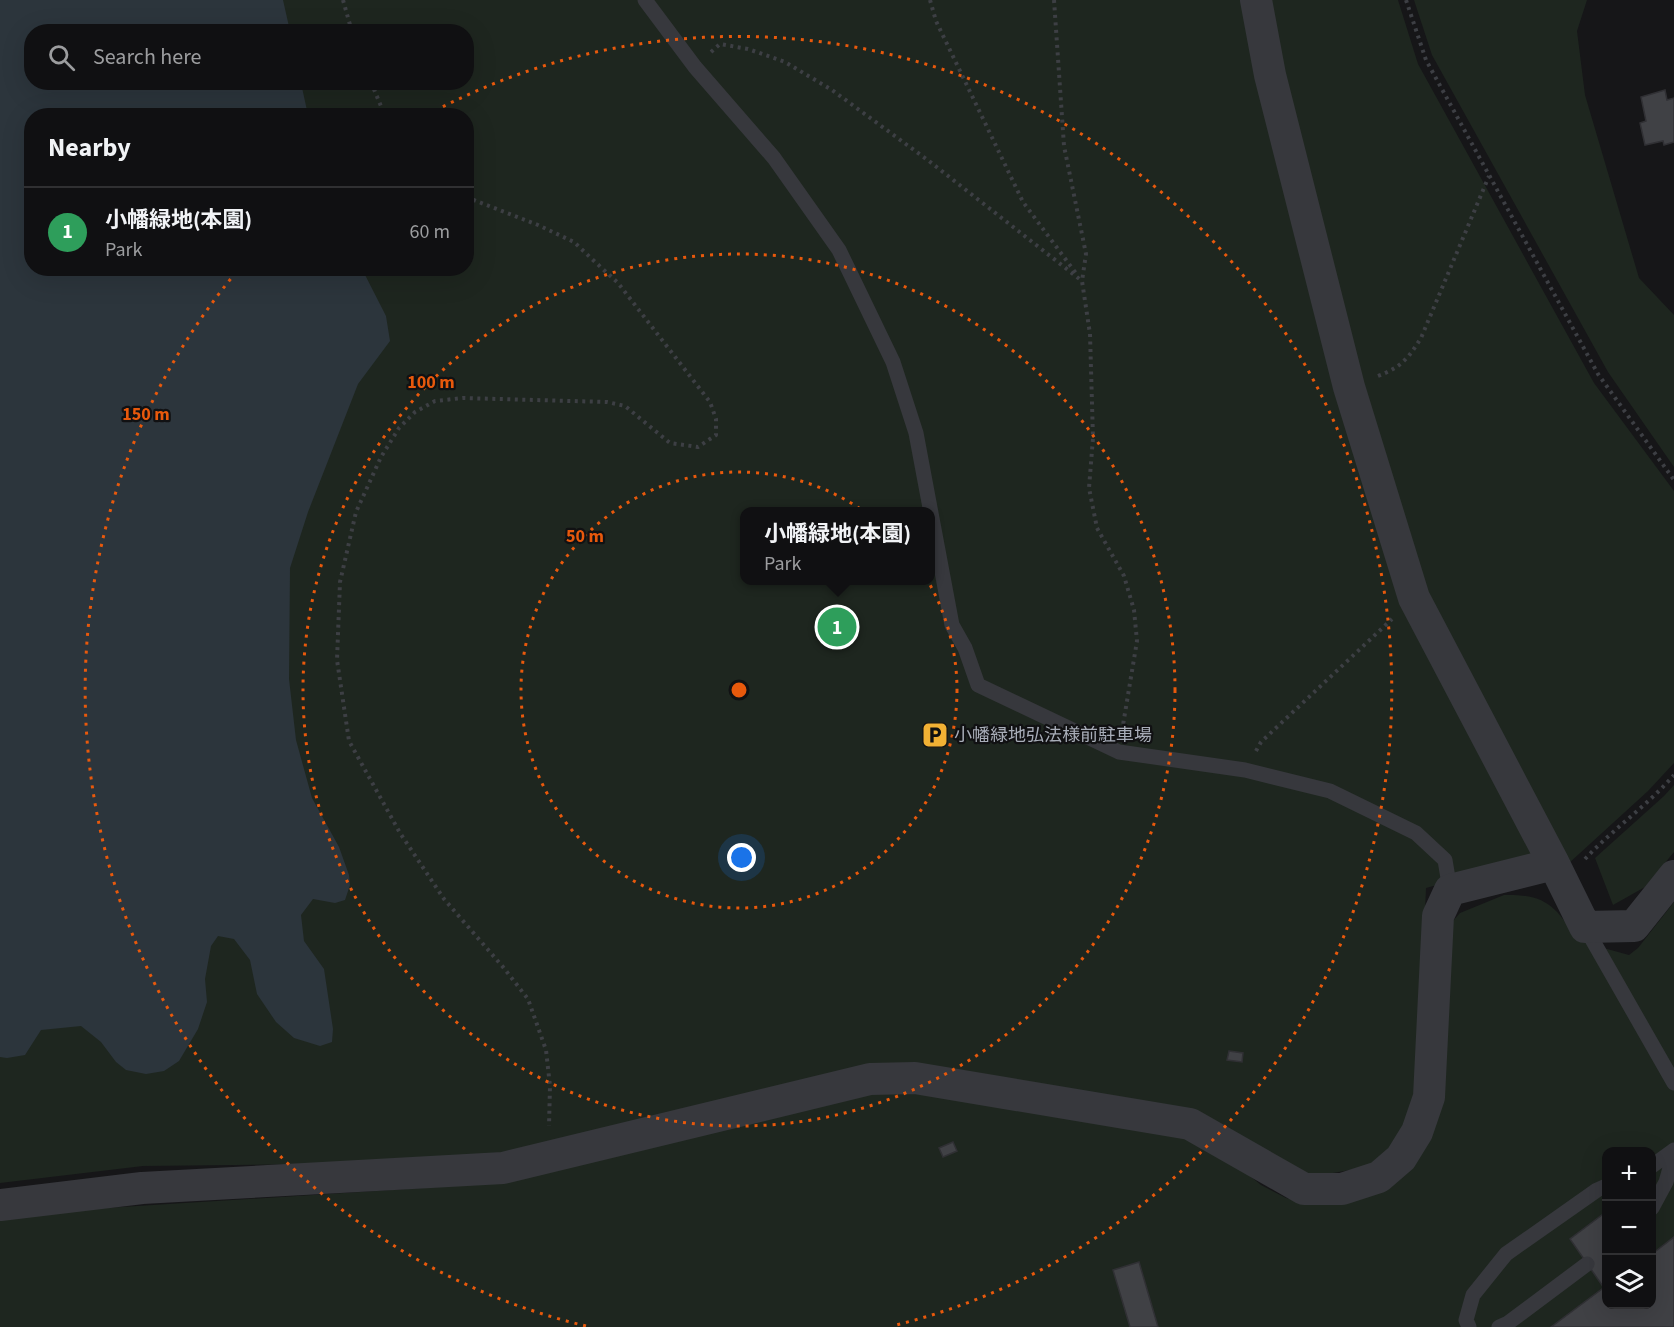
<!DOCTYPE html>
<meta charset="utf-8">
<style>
:root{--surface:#101012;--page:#19191b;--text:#f1f3f6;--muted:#9c9d9f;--line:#303032;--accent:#f2b134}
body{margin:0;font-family:"Source Sans 3","Noto Sans JP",sans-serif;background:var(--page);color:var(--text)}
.controls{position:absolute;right:18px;bottom:18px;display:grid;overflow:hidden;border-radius:12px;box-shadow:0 6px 24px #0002}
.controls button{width:54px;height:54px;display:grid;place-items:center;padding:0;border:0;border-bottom:2px solid var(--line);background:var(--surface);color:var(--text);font:30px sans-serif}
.you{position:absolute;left:742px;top:858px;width:21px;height:21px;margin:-15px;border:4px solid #fff;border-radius:50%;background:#1a73e8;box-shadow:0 0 0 9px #1a73e833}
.badge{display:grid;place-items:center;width:39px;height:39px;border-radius:50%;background:var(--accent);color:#fff;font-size:20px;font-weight:700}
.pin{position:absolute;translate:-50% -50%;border:3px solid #fff;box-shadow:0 2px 6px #0006}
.popup{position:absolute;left:740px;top:507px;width:195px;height:78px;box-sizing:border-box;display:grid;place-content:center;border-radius:12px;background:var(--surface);filter:drop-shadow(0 2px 4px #0005);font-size:20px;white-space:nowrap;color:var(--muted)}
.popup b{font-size:22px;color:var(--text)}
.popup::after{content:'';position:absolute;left:50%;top:100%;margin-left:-12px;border:12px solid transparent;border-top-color:var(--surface)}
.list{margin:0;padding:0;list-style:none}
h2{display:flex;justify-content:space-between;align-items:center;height:78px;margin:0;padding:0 24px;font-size:26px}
h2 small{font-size:20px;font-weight:400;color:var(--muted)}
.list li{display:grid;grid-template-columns:39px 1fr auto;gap:18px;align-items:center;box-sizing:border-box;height:90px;padding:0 24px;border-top:2px solid var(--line)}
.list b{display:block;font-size:22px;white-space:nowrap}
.list p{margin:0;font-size:20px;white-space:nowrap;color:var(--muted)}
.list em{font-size:20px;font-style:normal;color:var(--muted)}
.icon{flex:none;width:33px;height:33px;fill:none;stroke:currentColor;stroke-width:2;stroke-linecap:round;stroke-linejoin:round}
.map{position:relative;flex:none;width:1674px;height:1327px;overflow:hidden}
.search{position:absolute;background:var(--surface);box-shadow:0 6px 24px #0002;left:24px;top:24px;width:450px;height:66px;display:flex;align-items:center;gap:15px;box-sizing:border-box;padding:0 21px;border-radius:24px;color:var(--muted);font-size:22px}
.panel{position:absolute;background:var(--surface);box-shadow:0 6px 24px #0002;left:24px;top:108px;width:450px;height:168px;border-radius:24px}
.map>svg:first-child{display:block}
.green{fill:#1e261f;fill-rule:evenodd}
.water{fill:#2c353c}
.building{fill:#404145;stroke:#303034;stroke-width:1.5}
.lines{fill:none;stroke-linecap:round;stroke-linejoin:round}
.path{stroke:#3d3f44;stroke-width:4;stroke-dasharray:3 4.5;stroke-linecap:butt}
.service{stroke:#37383d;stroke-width:15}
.minor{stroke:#37383d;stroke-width:32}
.ring{fill:none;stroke:#e8590c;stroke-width:3;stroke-dasharray:3 6}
.labels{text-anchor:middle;stroke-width:4.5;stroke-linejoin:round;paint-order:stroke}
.poi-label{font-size:18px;fill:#a8adb8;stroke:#111113;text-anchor:start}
.centre{fill:#e8590c;stroke:#111113;stroke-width:3}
.ring-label{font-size:18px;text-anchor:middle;font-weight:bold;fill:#e8590c;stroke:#111113;stroke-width:4.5;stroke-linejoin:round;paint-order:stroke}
</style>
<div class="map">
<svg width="1674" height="1327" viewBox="0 0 1674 1327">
<rect width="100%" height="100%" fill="#161618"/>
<path class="green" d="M0 0H1398L1418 64 1594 383 1674 491V763L1648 791 1568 864 1518 863 1426 888 1418 1079 1412 1114 1379 1165 1310 1177 1276 1160 922 1066 501 1157 398 1163 143 1166 0 1183ZM32 32H466V82H32ZM32 116H466V268H32ZM744 512H930V580H744Z
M1414 0H1587L1577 31 1585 95 1639 278 1674 315V467L1608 372 1432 55Z
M1674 785V852L1645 887 1613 905 1595 858 1664 796Z
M1504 895C1547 894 1556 907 1578 941L1629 955 1638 948 1674 902V1327H0V1220L74 1210 470 1185 881 1091 905 1088 1184 1138 1232 1161 1261 1185 1286 1198 1312 1205 1413 1162 1452 922 1460 913ZM1606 1152H1652V1304H1606Z"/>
<path class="water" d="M0 0H283L290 31 32 32V82L301 83 308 115 32 116V268L362 269 386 316 390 341 358 384 308 512 290 568 289 679 296 740 312 798 339 847 349 875 350 885 345 900 335 903 313 899 301 915 304 941 324 969 333 1029 332 1042 320 1046 294 1038 276 1022 257 994 250 960 234 939 218 936 211 946 205 979 207 1002 198 1029 179 1061 164 1071 146 1074 126 1070 116 1062 101 1042 81 1026 41 1030 25 1055 7 1058 0 1057Z"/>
<path class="building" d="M1665 90 1667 100 1674 98V142L1664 145 1663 141 1645 145 1640 123 1646 121 1641 97Z
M1229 1051 1243 1053 1242 1062 1227 1060Z
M953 1142 957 1151 943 1157 939 1148Z
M1606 1212V1286L1604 1288 1570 1239Z
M1674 1237V1327H1551L1606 1286V1304H1652V1254Z
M1139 1262 1158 1327H1130L1113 1270Z"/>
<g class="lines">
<path class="path" d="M343 0 352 32
M930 0 936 21 1023 202 1078 276
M1054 0 1064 146 1086 254 1082 281 1090 334 1093 438 1089 488 1097 528 1124 576 1134 610 1137 641 1122 731
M1406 0 1426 60 1598 374 1674 480
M711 52 720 44 748 49 785 62 832 90 929 161 1082 281
M371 82 385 116
M466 197 538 225 574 242 593 260 618 283 710 402 716 419V435L698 447 670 443 625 406 607 402 463 398 435 401 415 412 399 428 381 457 356 512 340 582 337 660 349 741 400 833 444 899 503 967 528 999 546 1050 550 1086 549 1126
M1378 376C1401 367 1408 359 1421 338L1489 176
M1256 751 1261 742 1392 619
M1585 859C1613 829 1647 806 1674 775"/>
<path class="service" d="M645 0 695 67 774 158 839 250 893 362 916 433 952 625 965 648 978 685 1119 752 1245 770 1330 791 1416 833 1445 860 1450 890
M1585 927 1674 1083
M1652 1166 1674 1150
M1652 1208 1666 1182 1674 1154
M1469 1327 1466 1320 1473 1295 1506 1254 1597 1190 1606 1186
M1499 1327 1508 1323 1587 1264"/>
<path class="minor" d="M1256 0 1270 75 1349 387 1414 598 1554 864 1585 927 1634 926 1674 876
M0 1205 142 1188 503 1168 870 1079 915 1078 1190 1124 1304 1189H1342L1379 1177 1401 1158 1417 1132 1429 1097 1438 916 1450 890 1554 864"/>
</g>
<g class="ring">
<circle cx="739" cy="690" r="218"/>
<circle cx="739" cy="690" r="436"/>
<path d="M586 1326A654 654 0 0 1 238 270M427 115A654 654 0 1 1 892 1326"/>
</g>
<defs>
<g id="parking-square" transform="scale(1.35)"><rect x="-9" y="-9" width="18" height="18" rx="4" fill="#f2b134" stroke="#111113"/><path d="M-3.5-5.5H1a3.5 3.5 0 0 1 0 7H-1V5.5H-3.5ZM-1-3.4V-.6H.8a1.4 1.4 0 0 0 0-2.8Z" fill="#111"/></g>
</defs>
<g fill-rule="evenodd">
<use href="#parking-square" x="935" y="735"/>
</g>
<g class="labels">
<g class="poi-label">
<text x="954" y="741">小幡緑地弘法様前駐車場</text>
</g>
</g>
<circle cx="739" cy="690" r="9" class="centre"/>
<g class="ring-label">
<text x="431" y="388">100 m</text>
<text x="146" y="420">150 m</text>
<text x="585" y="542">50 m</text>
</g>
</svg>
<div class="controls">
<button>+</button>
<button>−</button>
<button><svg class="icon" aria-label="layers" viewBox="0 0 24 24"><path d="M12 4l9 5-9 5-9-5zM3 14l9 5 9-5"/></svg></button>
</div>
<div class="you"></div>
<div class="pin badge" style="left:837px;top:627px;background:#2e9e5b">1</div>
<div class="popup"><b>小幡緑地(本園)</b>Park</div>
<div class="search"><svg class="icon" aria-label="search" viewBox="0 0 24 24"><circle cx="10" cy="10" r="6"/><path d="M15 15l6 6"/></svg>Search here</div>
<section class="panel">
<h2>Nearby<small></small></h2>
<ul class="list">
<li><span class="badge" style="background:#2e9e5b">1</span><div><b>小幡緑地(本園)</b><p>Park</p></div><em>60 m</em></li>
</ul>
</section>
</div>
